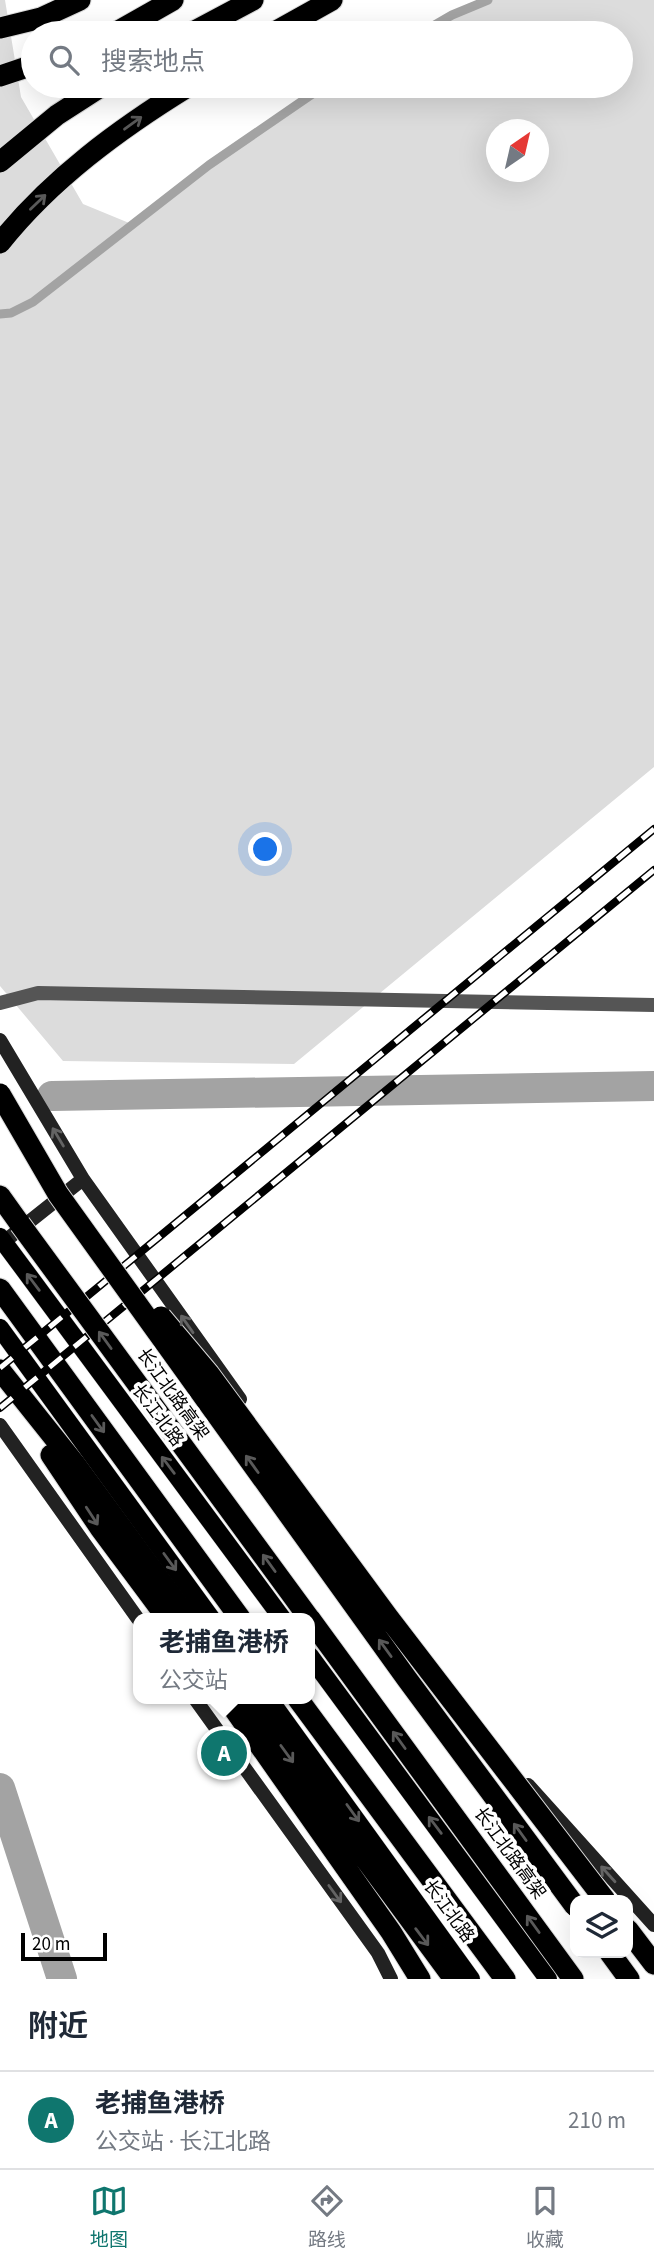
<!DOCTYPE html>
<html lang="zh">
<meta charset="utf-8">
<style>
:root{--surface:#fff;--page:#f2f2f3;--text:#1f2937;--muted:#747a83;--line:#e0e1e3;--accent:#0f766e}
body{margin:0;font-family:"Source Sans 3","Noto Sans SC",sans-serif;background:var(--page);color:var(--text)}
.controls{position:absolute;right:21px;bottom:21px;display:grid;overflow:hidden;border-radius:14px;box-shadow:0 7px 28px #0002}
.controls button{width:63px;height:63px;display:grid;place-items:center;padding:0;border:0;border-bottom:2px solid var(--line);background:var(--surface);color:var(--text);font:35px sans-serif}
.compass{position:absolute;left:486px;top:119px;width:63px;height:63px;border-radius:50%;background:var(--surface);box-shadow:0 7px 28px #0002;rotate:34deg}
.scale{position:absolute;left:21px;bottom:18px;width:86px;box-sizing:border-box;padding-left:7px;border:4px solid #000;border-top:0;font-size:19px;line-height:24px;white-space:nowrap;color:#000;-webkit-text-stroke:5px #fff;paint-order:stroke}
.you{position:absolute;left:266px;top:850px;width:24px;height:24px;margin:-18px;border:5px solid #fff;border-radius:50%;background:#1a73e8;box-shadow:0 0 0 10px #1a73e833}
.badge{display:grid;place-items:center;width:46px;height:46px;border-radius:50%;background:var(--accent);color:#fff;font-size:23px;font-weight:700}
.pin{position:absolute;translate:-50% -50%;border:4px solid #fff;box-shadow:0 2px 7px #0006}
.popup{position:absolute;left:133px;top:1613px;width:182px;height:91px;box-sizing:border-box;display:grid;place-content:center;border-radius:14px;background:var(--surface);filter:drop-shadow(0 2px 5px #0005);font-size:23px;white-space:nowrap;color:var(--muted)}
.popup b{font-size:26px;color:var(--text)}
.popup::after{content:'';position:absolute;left:50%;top:100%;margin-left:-14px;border:14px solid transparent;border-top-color:var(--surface)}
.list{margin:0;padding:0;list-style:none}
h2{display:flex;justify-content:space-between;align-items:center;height:91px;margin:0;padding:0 28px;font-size:30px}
h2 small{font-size:23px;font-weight:400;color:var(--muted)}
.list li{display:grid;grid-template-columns:46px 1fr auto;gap:21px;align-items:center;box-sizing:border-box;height:98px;padding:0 28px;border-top:2px solid var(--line)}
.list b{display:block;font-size:26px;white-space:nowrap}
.list p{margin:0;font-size:23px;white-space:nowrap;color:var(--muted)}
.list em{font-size:23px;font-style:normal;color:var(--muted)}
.icon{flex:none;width:38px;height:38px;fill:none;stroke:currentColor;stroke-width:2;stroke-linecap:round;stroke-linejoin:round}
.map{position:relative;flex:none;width:654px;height:1979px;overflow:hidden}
.search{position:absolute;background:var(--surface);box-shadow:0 7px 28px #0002;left:21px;right:21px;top:21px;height:77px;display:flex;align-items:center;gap:18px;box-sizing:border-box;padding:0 24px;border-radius:38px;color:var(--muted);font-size:26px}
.sheet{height:189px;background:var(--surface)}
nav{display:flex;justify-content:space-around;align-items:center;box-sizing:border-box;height:98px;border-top:2px solid var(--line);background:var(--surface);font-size:19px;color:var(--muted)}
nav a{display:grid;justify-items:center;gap:4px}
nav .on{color:var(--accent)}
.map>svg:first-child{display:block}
.green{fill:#dcdcdc;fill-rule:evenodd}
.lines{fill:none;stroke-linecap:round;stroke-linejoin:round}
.stream{stroke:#a3a3a3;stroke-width:9}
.canal{stroke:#a3a3a3;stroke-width:30}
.primary-casing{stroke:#dbdbdb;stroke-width:19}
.highway-casing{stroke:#dbdbdb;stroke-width:23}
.street{stroke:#555;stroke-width:14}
.secondary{stroke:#222;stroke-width:14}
.primary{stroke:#000;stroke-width:18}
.highway{stroke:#000;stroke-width:21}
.rail-casing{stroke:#000;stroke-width:8}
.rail{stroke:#fff;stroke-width:5;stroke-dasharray:16;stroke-linecap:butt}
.highway-bridge-casing{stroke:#dbdbdb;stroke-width:23;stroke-linecap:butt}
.highway-bridge{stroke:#000;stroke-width:21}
.oneway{stroke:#595959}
.oneway2{stroke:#646464}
.labels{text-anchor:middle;stroke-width:7;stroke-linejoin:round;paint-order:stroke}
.street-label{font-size:18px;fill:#000;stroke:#fff}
</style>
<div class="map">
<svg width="654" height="1979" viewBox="0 0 654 1979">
<rect width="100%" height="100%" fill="#fff"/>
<path class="green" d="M0 0H5L21 97 83 204 134 225 209 165 324 86H621V33H421L452 15 488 0H654V767L294 1064 63 1061 0 986ZM496 130H538V172H496Z"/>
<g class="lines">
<path class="stream" d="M421 33 452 15 488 0
M0 314 11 313 33 302 209 165 324 86"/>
<path class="canal" d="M52 1096 654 1086
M0 1788 62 1979"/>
<g class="primary-casing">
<path id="primary" d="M0 1237 282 1618
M0 1328 211 1618
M310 1656 548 1979
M269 1699 471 1979"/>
</g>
<g class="highway-casing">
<path id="highway" d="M0 28 41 18 80 0
M115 33 173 0
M191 33 253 0
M273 33 332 0
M0 76 33 65
M0 162 57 115 102 86
M0 243C51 179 119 129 189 86
M0 1196 20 1224
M0 1289 240 1618
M0 1370 75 1464 188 1618
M51 1455 100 1528 167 1618
M310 1619 573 1979
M227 1699 391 1932 420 1979
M247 1699 454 1979
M298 1699 505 1979
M628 1930 654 1964
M610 1953 629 1979"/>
</g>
<path class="street" d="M0 1003 38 993 654 1005"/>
<path class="secondary" d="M0 1040 83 1179 240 1399
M0 1245 83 1179
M0 1425 138 1619
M195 1699 378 1953 391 1979
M528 1785 654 1925"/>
<use href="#primary" class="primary"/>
<use href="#highway" class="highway"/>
<g class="rail-casing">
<path id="rail" d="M0 1368 654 829
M0 1408 654 870"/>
</g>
<use href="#rail" class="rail"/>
<g class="highway-bridge-casing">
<path id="highway-bridge" d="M0 1094 58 1194 407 1679 575 1906
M20 1224 309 1618
M161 1317 209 1374 388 1617 605 1900"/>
</g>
<use href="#highway-bridge" class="highway-bridge"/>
</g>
<defs><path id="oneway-shaft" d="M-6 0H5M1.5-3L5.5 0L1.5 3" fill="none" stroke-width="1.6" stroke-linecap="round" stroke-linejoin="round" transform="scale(1.75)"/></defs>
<g class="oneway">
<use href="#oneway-shaft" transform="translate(133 123) rotate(-36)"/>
<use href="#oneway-shaft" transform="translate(38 202) rotate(-44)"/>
<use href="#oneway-shaft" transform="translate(33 1282) rotate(-127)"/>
<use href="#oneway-shaft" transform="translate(105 1340) rotate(-126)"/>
<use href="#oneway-shaft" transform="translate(98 1424) rotate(54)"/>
<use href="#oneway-shaft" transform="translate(252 1464) rotate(-126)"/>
<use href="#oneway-shaft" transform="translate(168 1465) rotate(-127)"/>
<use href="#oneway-shaft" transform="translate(92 1516) rotate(57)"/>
<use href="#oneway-shaft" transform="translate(170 1562) rotate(54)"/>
<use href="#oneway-shaft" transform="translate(269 1563) rotate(-126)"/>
<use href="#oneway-shaft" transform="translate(385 1648) rotate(-126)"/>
<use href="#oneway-shaft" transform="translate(399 1740) rotate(-126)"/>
<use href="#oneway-shaft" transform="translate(287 1754) rotate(54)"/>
<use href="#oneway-shaft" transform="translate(353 1813) rotate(54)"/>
<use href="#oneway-shaft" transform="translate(435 1825) rotate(-127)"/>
<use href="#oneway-shaft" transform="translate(520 1832) rotate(-126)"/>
<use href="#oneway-shaft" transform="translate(533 1924) rotate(-126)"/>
<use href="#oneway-shaft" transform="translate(422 1937) rotate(53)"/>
</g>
<g class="oneway2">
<use href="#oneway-shaft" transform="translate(58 1137) rotate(-121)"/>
<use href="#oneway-shaft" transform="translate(187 1324) rotate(-125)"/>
<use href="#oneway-shaft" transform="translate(608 1874) rotate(-132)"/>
<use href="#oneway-shaft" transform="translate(335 1894) rotate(54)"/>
</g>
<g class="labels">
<g class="street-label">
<text transform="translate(173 1394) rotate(54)" y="6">长江北路高架</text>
<text transform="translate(158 1415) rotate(53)" y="6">长江北路</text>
<text transform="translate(510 1853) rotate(54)" y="6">长江北路高架</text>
<text transform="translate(449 1911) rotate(54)" y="6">长江北路</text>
</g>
</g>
</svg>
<div class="controls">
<button><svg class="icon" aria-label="layers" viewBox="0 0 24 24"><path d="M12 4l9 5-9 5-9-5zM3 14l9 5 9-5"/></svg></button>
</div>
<svg class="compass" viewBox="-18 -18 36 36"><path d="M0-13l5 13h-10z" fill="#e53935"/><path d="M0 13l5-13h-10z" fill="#747a83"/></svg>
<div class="scale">20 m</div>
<div class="you"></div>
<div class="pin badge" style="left:224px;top:1753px">A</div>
<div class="popup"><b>老捕鱼港桥</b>公交站</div>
<div class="search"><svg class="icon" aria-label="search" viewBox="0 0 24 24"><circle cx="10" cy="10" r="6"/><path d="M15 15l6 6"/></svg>搜索地点</div>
</div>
<section class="sheet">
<h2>附近<small></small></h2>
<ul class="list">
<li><span class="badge">A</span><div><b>老捕鱼港桥</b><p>公交站 · 长江北路</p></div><em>210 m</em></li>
</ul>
</section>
<nav>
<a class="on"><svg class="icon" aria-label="map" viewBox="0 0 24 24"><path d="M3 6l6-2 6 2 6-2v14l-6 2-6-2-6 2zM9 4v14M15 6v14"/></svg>地图</a>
<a><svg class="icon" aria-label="directions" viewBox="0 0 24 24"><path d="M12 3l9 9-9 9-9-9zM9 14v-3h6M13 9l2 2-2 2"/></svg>路线</a>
<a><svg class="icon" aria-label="saved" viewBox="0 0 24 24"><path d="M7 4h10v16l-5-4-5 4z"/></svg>收藏</a>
</nav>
